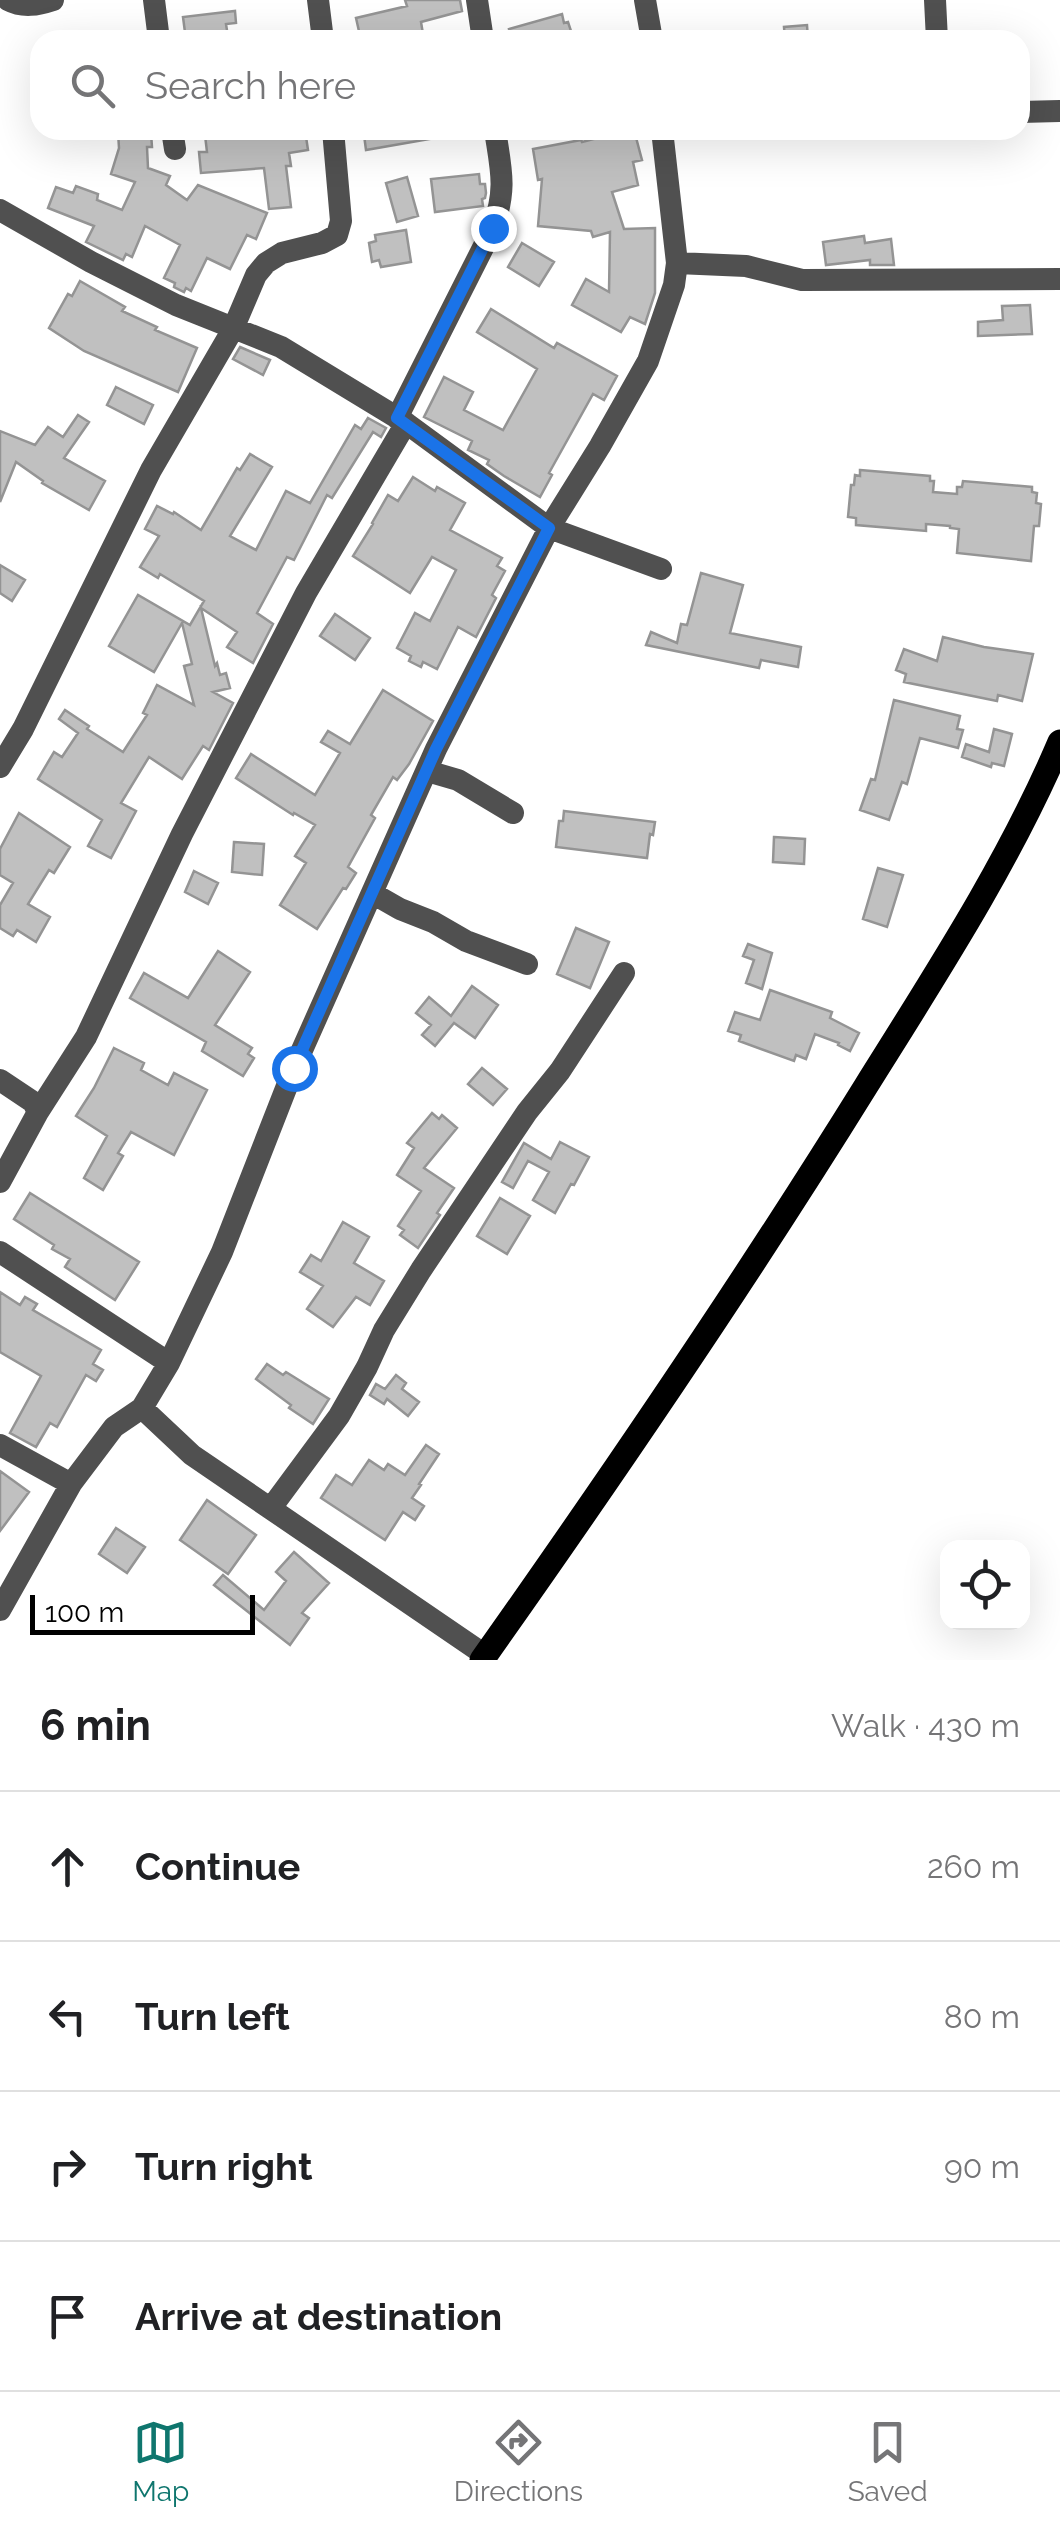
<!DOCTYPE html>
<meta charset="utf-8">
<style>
:root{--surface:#fff;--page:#f2f2f2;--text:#202124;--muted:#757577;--line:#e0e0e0;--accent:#0f766e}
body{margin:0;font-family:Raleway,sans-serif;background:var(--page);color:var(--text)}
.controls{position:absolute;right:30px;bottom:30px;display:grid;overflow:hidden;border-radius:20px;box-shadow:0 10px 40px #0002}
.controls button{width:90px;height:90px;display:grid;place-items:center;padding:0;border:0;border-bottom:2px solid var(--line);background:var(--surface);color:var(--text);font:50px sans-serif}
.scale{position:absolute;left:30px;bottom:25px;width:225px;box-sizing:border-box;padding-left:10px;border:5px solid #000;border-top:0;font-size:28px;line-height:35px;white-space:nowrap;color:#000;-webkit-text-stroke:8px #fff;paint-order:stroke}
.stop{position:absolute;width:30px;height:30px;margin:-22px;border:8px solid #1a73e8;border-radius:50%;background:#fff}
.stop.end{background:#1a73e8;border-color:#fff;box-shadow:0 2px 10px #0008}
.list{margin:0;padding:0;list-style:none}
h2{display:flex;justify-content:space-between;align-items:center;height:130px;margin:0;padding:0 40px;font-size:42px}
h2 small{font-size:32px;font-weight:400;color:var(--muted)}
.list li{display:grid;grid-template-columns:65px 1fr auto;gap:30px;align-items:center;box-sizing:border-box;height:150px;padding:0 40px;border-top:2px solid var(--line)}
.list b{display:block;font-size:38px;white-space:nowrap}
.list em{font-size:32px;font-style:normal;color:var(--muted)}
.icon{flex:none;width:55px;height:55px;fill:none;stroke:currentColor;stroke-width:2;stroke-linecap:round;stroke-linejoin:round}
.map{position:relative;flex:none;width:1060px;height:1660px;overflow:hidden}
.search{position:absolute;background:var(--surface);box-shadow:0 10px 40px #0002;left:30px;right:30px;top:30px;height:110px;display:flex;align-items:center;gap:25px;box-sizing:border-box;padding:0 35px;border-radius:30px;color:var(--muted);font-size:38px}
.sheet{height:730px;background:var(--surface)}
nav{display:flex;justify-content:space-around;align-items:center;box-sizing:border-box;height:140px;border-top:2px solid var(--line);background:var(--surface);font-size:28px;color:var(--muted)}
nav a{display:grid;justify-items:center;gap:5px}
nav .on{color:var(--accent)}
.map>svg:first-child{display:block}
.building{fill:#c0c0c0;stroke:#949494;stroke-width:2.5}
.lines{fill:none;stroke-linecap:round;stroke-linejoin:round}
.minor{stroke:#505050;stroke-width:22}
.major{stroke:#000;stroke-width:25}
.route{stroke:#1a73e8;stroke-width:12}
</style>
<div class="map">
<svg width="1060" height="1660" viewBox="0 0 1060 1660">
<rect width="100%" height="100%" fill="#fff"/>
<path class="building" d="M405 0H460L462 11 421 22 424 40H408V37L394 40H361L356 18 407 6Z
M235 11 236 23 226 24 228 37 186 40 183 17Z
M562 14 564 23 568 22 573 37 569 40H512L509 29Z
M807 25 808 40H785L784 27Z
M146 130V134L151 133 152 147H147L148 168 170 176 166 185 187 200 198 185 267 213 256 239 247 235 230 269 207 258 191 291 186 288 184 292 174 287 175 283 164 278 180 245 145 226 132 257 126 254 123 260 86 242 94 226 48 208 56 187 73 193 76 186 98 194 97 200 122 210 135 182 111 174 119 148 118 132Z
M232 130H305L308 150 289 153 291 166H286L291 207 269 209 264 168 201 173 199 152H207L205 135 232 132Z
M366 130H440L441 137 366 150 364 135H367Z
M628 130H634L642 160 633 162 638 185 612 192 624 229 655 228V293L645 324 630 317 621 332 572 305 586 279 609 292 610 232 593 237 591 231 538 226 542 179 538 180 533 149 581 140 582 142Z
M479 174 480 184H485L486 193 485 198 482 199 483 206 435 212 431 179Z
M407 177 418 216 397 222 386 183Z
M406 230 411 262 381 267 379 260 372 262 369 243 376 241 375 235Z
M864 236 865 243 891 239 894 265H870V260L826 265 823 242Z
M522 243 554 262 539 286 508 267Z
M80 281 125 307 122 311 157 327 155 330 197 348 178 392 84 351 49 328 68 294 72 296Z
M1030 305 1032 334 978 336V322L1003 320 1002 306Z
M491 309 554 348 557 343 617 376 604 400 593 394 549 473 552 475 540 497 504 476 487 464 489 460 468 450 472 441 424 417 444 377 473 392 464 410 503 430 537 369 477 332Z
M240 347 270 360 263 375 233 359Z
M116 387 153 405 144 424 107 405Z
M78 415 89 422 64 458 105 481 89 510 42 483 43 481 16 462 0 502V431L35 445 48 427 63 437Z
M368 418 386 428 381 437 373 432 332 498 327 495 294 560 287 557 257 613 273 624 253 663 227 647 237 632 201 608 215 666 217 663 220 675 226 673 230 688 213 692 233 703 209 750 203 746 182 779 149 757 121 803 136 811 111 858 88 846 102 820 38 779 54 752 62 757 78 733 59 719 65 710 89 726 87 729 123 752 147 715 143 713 157 685 194 705 184 666 192 664 182 623 154 672 109 646 138 595 190 625 204 601 160 574 158 578 140 567 159 536 145 529 157 506 173 514 174 512 201 530 237 468 240 470 250 454 272 467 230 536 256 550 286 491 310 503 355 425 361 429Z
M860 470 930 476V481H934L933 492 957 494V487H962L963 481 1032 487V492L1037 493 1036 503 1041 504 1039 526H1034L1031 561 957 553 959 529 950 528V526L926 524V531L856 525V518L848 517 851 485H854L855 475 860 476Z
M413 477 435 491 437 487 465 503 450 530 502 558 497 566 505 571 492 595 496 598 476 637 458 627 437 669 423 662 421 667 409 661 411 656 397 648 415 613 430 621 456 570 432 557 410 593 353 556 373 524 372 523 388 495 398 501Z
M0 565 25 580 12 601 0 593Z
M701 573 743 585 730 633 801 647 798 667 761 660 759 668 646 645 651 632 677 643 681 624 687 625Z
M335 614 370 638 355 660 320 636Z
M943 637 984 647 1033 654 1022 701 998 695 997 701 904 682 906 674 896 670 904 649 937 661Z
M383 690 433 721 409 764 397 780 393 777 371 815 375 818 348 867 356 873 346 889 343 888 317 929 280 905 306 863 295 856 315 825 294 813 293 815 236 778 251 754 315 795 340 753 321 742 328 731 350 744Z
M894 700 960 716 957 729 963 730 958 748 920 738 907 784 902 782 889 820 860 810 871 779 875 780Z
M994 729 1012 734 1004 766 992 763 991 767 962 757 966 744 989 752Z
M564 811 655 822 653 835 650 834 647 858 556 847 559 821H563Z
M19 813 70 847 54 873 49 870 28 904 50 917 36 942 17 930 13 936 0 928V905L13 883 0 875V849Z
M774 837 805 839 804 864 773 862Z
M234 842 264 844 262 875 232 872Z
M878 868 903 875 887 927 863 919Z
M194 871 218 883 208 904 185 892Z
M576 928 609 942 590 988 557 974Z
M748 944 772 953 762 989 746 983 754 960 743 956Z
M218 951 250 972 215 1025 252 1048 248 1054 254 1058 243 1076 202 1051 206 1042 130 998 144 973 188 998Z
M472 986 498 1005 475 1038 454 1023 435 1046 422 1035 431 1025 416 1013 429 997 451 1016Z
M770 990 832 1012 830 1018 859 1033 850 1051 838 1045 839 1043 815 1034 806 1059 796 1055 794 1061 739 1041 741 1035 728 1031 735 1012 760 1020Z
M114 1048 144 1063 141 1070 168 1085 174 1073 207 1090 174 1155 131 1132 118 1153 123 1156 103 1190 84 1178 107 1136 76 1116 94 1088Z
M482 1068 507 1089 493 1105 468 1084Z
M432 1113 439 1119 442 1115 457 1128 424 1168 454 1188 437 1213 440 1215 418 1248 400 1235 404 1230 398 1226 421 1191 397 1175 414 1148 407 1143Z
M560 1142 589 1157 574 1185 571 1184 555 1213 533 1200 549 1172 528 1161 513 1188 502 1182 524 1143 551 1159Z
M30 1193 139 1262 115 1300 65 1267 70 1259 52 1249 54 1245 14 1219Z
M500 1198 530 1216 507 1254 477 1236Z
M343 1222 369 1237 354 1263 384 1281 370 1305 356 1297 333 1327 307 1309 323 1286 300 1272 311 1255 321 1261Z
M0 1292 20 1305 25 1297 37 1304 33 1310 101 1350 93 1364 103 1370 96 1381 86 1375 57 1427 50 1423 36 1447 10 1433 41 1376 0 1352Z
M267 1364 283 1375 286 1372 329 1399 313 1424 289 1408 291 1405 256 1379Z
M396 1375 406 1383 402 1389 419 1402 408 1416 387 1399 384 1404 370 1395 376 1384 385 1389Z
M426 1445 439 1454 419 1484 421 1485 412 1498 424 1506 415 1520 403 1512 385 1540 321 1498 336 1475 352 1485 369 1460 384 1470 388 1464 405 1475Z
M0 1471 29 1492 0 1531Z
M207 1500 256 1535 228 1574 180 1540Z
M116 1528 145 1547 127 1573 99 1554Z
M294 1552 329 1583 302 1613 309 1618 290 1645 214 1585 223 1575 264 1610 286 1581 276 1572Z"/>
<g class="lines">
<path class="minor" d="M8 0C23 8 38 5 53 0
M154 0 159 40
M318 0 323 40
M477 0 483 40
M645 0 652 40
M935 0 937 40
M1020 112 1060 111
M172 130 175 149
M0 210 91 262 176 305 281 347 406 423 549 528 661 569
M677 263 746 266 802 280 1060 279
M397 418 493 228C507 188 501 170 495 130
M0 767 23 729 151 470 233 329 256 275 266 263 282 253 322 243 337 235 341 221 333 130
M427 771 458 780 513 813
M372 893 400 909 433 922 466 941 527 964
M0 1080 33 1102 38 1112 0 1182
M38 1112 86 1037 182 834 306 593 406 423
M0 1252 169 1363
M142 1408 192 1455 485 1655
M0 1445 71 1484
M271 1508 339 1416 367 1367 384 1330 421 1270 527 1112 560 1071 624 973
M0 1610 71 1484 114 1427 142 1408 169 1363 222 1252 294 1068 436 749 549 528 600 446 648 361 674 285 677 263 662 130"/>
<path class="major" d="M482 1660C615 1472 745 1281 866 1086 936 974 1009 862 1060 742"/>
</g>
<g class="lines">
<path class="route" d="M294 1068 436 749 549 528 397 418 493 228"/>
</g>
</svg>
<div class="controls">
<button><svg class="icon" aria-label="locate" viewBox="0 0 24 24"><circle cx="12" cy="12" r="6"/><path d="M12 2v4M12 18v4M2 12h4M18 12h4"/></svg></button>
</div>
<div class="scale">100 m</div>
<div class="stop" style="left:294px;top:1068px"></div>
<div class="stop end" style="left:493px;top:228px"></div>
<div class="search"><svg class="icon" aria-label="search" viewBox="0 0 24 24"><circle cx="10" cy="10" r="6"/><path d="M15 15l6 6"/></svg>Search here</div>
</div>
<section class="sheet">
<h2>6 min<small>Walk · 430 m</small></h2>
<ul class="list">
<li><svg class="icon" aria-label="ahead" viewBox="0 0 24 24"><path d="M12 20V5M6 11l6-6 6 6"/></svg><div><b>Continue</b></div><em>260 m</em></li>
<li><svg class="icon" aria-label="left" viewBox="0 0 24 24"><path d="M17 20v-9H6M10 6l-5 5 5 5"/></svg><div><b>Turn left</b></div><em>80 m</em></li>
<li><svg class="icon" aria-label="right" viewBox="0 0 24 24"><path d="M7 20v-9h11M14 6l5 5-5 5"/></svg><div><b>Turn right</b></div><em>90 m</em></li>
<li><svg class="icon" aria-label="arrive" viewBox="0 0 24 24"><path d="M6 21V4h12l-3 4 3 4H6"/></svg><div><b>Arrive at destination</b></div></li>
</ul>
</section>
<nav>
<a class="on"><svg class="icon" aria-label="map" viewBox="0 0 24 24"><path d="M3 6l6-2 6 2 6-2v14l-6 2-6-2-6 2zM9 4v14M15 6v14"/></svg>Map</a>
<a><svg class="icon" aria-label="directions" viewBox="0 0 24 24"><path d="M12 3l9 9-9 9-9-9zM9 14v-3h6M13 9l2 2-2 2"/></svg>Directions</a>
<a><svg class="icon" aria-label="saved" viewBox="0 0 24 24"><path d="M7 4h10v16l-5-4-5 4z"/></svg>Saved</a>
</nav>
